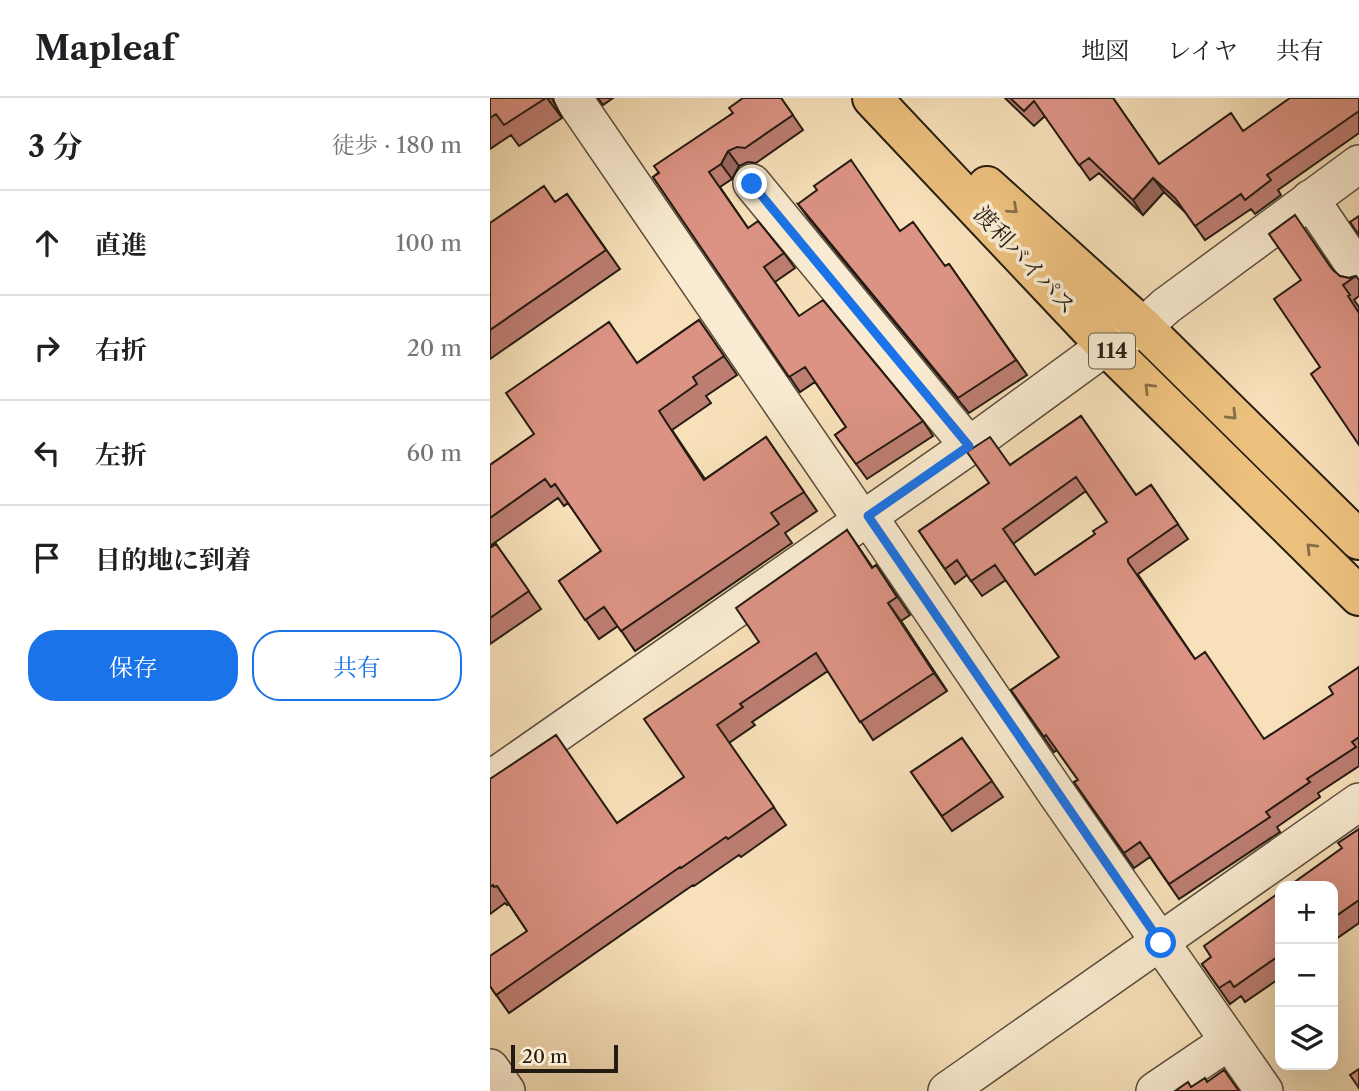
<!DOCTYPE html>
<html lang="ja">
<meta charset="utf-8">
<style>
:root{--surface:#fff;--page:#f6f6f6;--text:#202124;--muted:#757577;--line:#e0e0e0;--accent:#1a73e8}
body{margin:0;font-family:"Libre Caslon Text","Noto Serif JP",serif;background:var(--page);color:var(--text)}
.controls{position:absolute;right:21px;bottom:21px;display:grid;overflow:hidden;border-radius:14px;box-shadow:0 7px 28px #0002}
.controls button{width:63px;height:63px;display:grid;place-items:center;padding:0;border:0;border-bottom:2px solid var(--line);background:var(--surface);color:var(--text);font:35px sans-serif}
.scale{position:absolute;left:21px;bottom:18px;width:107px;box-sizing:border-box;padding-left:7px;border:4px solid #241b12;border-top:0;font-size:19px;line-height:24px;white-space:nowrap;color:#241b12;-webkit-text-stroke:5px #faecd2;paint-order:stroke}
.stop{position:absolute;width:21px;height:21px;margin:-16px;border:5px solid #1a73e8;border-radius:50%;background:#fff}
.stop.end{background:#1a73e8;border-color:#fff;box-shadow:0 2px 7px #0008}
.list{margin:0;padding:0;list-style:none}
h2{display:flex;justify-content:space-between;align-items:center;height:91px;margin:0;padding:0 28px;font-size:30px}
h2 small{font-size:23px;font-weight:400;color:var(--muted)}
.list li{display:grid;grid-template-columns:46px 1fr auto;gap:21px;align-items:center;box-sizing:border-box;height:105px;padding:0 28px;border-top:2px solid var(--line)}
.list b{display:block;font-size:26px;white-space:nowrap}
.list em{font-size:23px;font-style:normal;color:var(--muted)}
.actions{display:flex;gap:14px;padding:21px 28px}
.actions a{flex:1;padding:16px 0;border:2px solid var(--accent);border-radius:28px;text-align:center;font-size:24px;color:var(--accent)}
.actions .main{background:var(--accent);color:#fff}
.icon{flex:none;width:38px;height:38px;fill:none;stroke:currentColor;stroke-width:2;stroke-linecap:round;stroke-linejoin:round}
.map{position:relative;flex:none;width:869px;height:993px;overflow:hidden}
header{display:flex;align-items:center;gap:42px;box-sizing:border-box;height:98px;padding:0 35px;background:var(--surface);border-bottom:2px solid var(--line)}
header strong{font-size:33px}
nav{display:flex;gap:38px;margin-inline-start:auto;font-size:24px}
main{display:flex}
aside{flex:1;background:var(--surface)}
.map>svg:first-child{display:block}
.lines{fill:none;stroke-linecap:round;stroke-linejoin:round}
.minor-casing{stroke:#594c3c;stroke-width:40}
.highway-casing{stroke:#241b12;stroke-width:42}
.minor{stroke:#faecd2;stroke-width:37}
.highway{stroke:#ecc07d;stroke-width:38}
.wall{fill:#bd7e72;stroke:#241b12;stroke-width:2;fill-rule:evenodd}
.shaded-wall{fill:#9a675c;stroke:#241b12;stroke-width:2}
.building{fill:#dc9384;stroke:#241b12;stroke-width:2;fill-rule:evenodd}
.oneway{stroke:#886e48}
.route{stroke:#1a73e8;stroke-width:9}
.labels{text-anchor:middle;stroke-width:7;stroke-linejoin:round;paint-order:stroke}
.shield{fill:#faecd2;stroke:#645a4c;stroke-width:2}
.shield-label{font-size:21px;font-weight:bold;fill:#241b12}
.street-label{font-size:23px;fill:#241b12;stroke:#faecd2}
</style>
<header>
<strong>Mapleaf</strong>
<nav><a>地図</a><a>レイヤ</a><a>共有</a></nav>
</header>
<main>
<aside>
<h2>3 分<small>徒歩 · 180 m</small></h2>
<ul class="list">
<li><svg class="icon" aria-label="ahead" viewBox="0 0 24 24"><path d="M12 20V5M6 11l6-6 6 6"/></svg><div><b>直進</b></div><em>100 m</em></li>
<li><svg class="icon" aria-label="right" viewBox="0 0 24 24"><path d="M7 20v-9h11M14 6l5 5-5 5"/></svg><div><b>右折</b></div><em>20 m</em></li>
<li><svg class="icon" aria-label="left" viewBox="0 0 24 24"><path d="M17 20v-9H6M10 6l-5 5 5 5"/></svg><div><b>左折</b></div><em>60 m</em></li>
<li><svg class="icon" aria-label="arrive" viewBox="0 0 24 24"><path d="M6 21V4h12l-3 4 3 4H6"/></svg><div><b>目的地に到着</b></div></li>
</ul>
<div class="actions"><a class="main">保存</a><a>共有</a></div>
</aside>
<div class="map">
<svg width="869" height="993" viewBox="0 0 869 993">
<rect width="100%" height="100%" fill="#f8e1ba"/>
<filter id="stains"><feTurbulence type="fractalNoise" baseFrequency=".00286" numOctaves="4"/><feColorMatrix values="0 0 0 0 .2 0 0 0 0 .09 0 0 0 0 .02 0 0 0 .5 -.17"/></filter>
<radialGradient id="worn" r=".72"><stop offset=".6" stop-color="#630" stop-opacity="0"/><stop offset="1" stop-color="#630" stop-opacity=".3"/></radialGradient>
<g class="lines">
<g class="minor-casing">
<path id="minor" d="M83 0 372 422
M262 85 479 348
M820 101 869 174
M378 418 567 696 774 993
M0 682 479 348 616 248 653 229 676 208 869 66
M0 970 16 993
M457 993 869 704
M665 993 739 943"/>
</g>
<g class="highway-casing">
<path id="highway" d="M382 0 616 248 869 498
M497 88 653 229 869 442"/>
</g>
<use href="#minor" class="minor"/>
<use href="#highway" class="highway"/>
</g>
<path class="wall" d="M0 0H62L72 20 29 48 21 37 0 51Z
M108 0H123L113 7Z
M291 0 313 32 266 65 258 64 249 68 242 81 230 89 258 130 294 155 305 170 285 184 309 218 433 323 443 338 377 381 345 337 356 329 325 284 310 294 163 79 243 15Z
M515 0H623L669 66 753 33 869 0V35L788 92 791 97 765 116 761 111 715 142 696 115 674 94 653 117 609 75 600 82 555 18 544 28Z
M77 96 130 171 0 261V125L65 104Z
M308 106 410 133 455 168 459 166 537 277 479 315 319 121Z
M850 178 859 180 866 178 869 182V198L864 202 869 209V213L830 269Z
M209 222 247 277 216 298 221 305 182 332 215 381 276 339 327 413 295 435 302 445 145 553 128 528 109 541 69 483 111 453 78 405 74 408 68 400 0 448V367Z
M591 318 646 397 661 387 698 441 648 476 649 478 705 561 774 641 843 596 869 569V668L828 695 830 699 787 729 790 734 689 801 660 759 644 770 584 684 588 682 567 652 564 654 521 592 569 559 516 482 492 498 477 477 465 486 429 433 499 385 520 367ZM596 393 617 424 605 436 545 477 523 446Z
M357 432 383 470 386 467 420 517 411 523 457 593 383 642 338 573 262 624 265 627 239 645 296 727 251 759 249 757 204 788 203 787 19 915 0 888 37 833 19 806 17 807 15 805 0 816V681L127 725 194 679 269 544Z
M6 446 51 511 0 546V450Z
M472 640 513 699 462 733 421 674Z
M869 731V825L843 843V788L852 750Z
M790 794V880L755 904 751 898 740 906 712 866 721 859Z"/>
<path class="shaded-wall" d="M57 0H62L72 20Z
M238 53 249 68 242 81 231 66Z
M663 80 674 94 653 117 643 102Z
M398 505 411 523 457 593 444 575Z"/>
<path class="building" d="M0 0H56L14 27 6 16 0 20Z
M253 0H291L303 17 255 50 247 49 238 53 231 66 219 74 258 130 268 123 294 155 274 169 309 218 333 202 433 323 366 366 345 337 356 329 315 269 299 279 163 79 169 75 164 68 243 15 239 10Z
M520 0H623L669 66 741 15 753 33 800 0H869V13L777 77 781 82 755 102 751 96 705 128 685 100 663 80 643 102 599 60 589 67 544 3 534 13Z
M361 62 410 133 423 124 455 168 459 166 526 262 468 300 308 106 327 92 324 88Z
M54 88 65 104 77 96 116 152 0 232V125Z
M805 117 842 171 850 178 859 180 866 178 853 187 860 197 858 198 869 215V347L821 276 830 269 784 201 811 182 779 136Z
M869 118V137L860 124Z
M209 222 234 258 203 279 207 286 169 313 214 382 276 339 314 394 281 415 289 426 131 533 114 509 95 522 69 483 111 453 65 386 61 389 55 381 0 420V367L44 336 16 295 119 224 147 265Z
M591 318 646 397 661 387 688 426 638 461V464L705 561 715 554 774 641 843 596 839 589 869 569V639L862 644 866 649 817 681 820 684 776 714 780 719 679 786 650 744 634 755 584 684 588 682 556 637 554 639 521 592 569 559 505 467 481 483 467 462 455 471 429 433 499 385 477 354 500 339 520 367ZM586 379 617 424 603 433 605 436 545 477 513 431Z
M357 432 382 470 386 467 407 499 398 505 444 575 370 624 326 555 250 606 253 609 227 627 284 709 238 741 236 739 191 770 190 769 6 897 0 888V858L37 833 7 788 4 789 3 787 0 789V681L66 637 127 725 194 679 154 621 269 544 246 510Z
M6 446 39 493 0 520V450Z
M472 640 502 683 452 718 421 674Z
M869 731V802L843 820V788H799L852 750 848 745Z
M790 794V857L744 889 740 883 729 890 712 866 721 859 714 848Z
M869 971V990L860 977Z
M734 972 749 993H685L698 984 701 989 715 980 717 984Z"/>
<defs><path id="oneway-chevron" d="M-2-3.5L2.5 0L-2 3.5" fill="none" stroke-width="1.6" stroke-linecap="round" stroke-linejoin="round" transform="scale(1.75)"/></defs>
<g class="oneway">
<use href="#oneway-chevron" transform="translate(523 111) rotate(42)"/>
<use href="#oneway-chevron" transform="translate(659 290) rotate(-135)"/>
<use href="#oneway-chevron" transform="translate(742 317) rotate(45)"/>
<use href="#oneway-chevron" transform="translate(821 450) rotate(-135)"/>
</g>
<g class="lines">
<path class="route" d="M262 86 479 348 378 418 671 845"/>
</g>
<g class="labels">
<rect class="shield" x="599" y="235.5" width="46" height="35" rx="5"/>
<g class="shield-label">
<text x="622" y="260">114</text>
</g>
<g class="street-label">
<text transform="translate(535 162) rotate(47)" y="8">渡利バイパス</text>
</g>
</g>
<rect width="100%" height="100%" filter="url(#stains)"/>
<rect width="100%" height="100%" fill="url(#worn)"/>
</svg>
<div class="controls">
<button>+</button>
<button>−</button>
<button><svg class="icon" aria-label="layers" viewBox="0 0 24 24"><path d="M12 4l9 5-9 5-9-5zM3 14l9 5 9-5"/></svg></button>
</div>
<div class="scale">20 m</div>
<div class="stop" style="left:671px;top:845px"></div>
<div class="stop end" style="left:262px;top:86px"></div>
</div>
</main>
